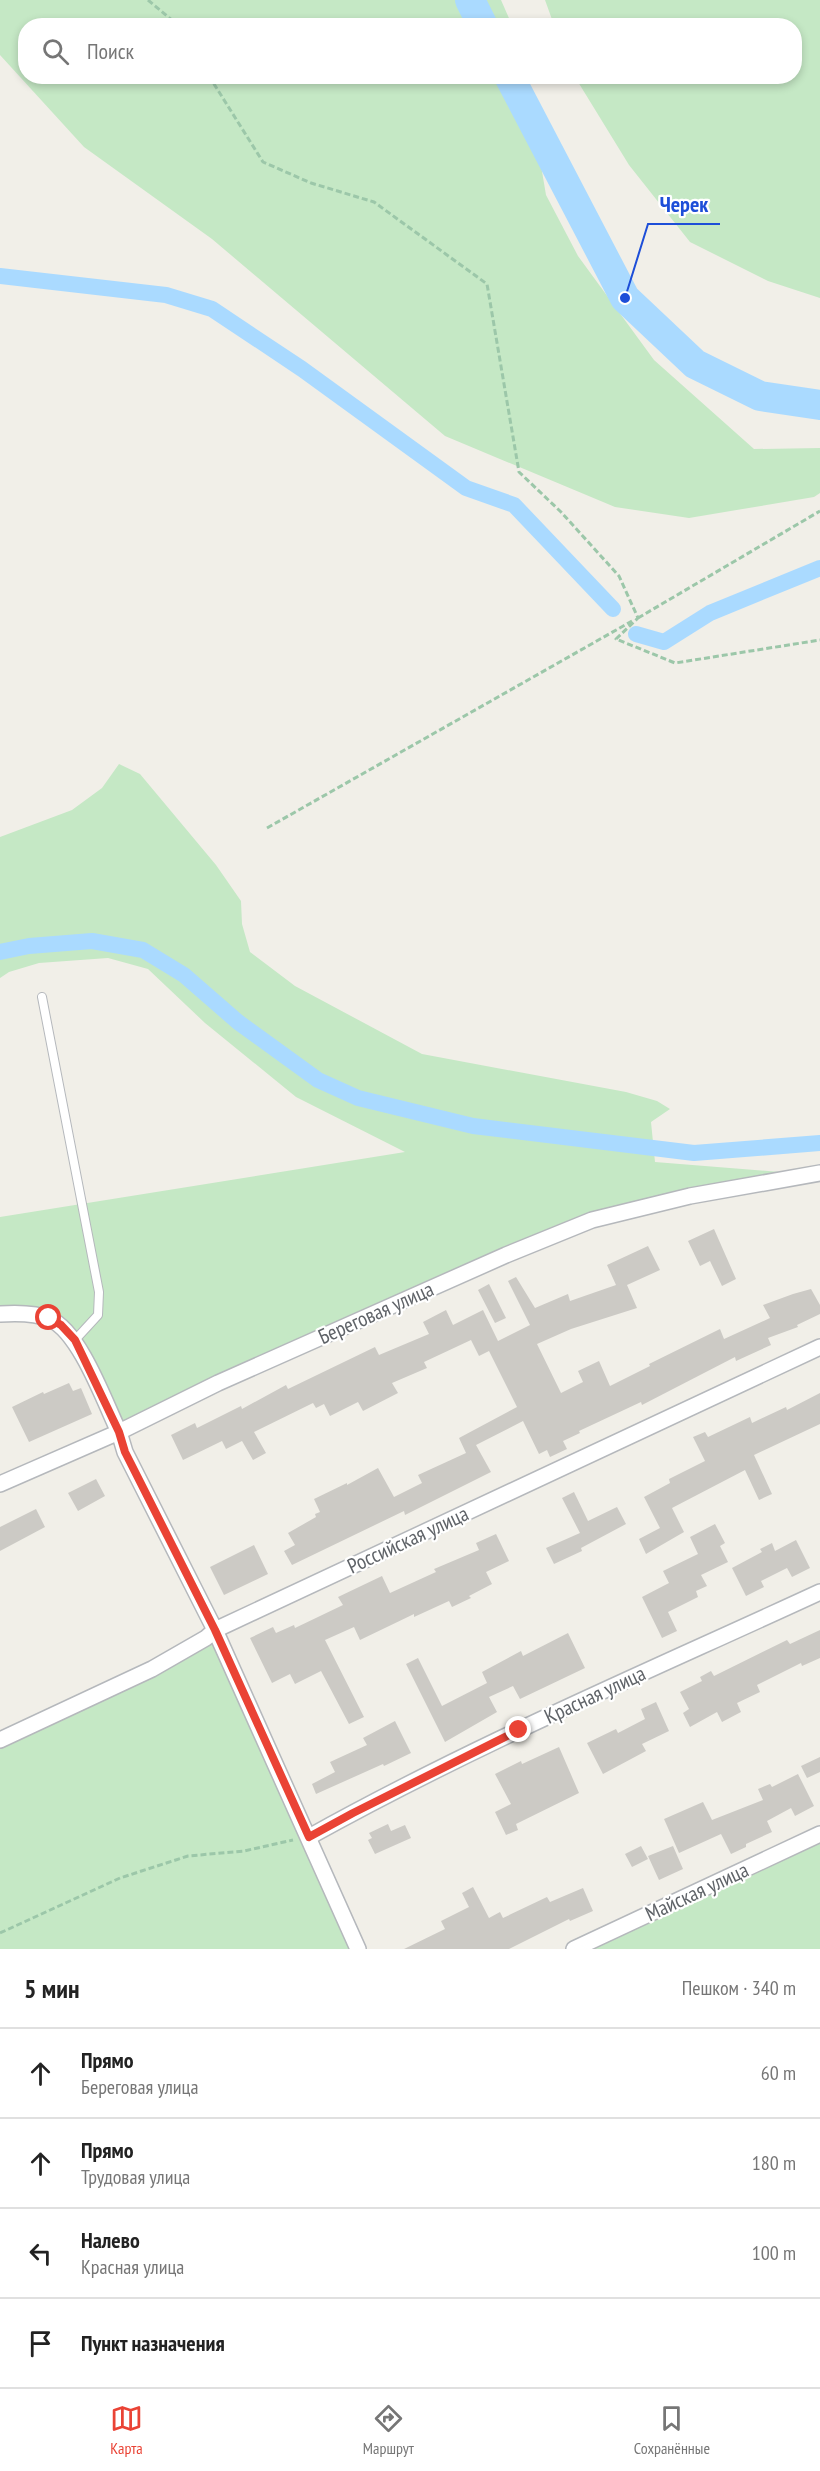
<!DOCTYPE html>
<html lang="ru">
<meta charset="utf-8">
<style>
:root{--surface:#fff;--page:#f2f2f2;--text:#222;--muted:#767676;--line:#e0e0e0;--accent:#ea4335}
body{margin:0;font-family:"PT Sans Narrow",sans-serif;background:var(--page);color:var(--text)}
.stop{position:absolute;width:18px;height:18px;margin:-14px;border:4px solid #ea4335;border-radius:50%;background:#fff}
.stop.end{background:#ea4335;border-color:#fff;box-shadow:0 2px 6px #0008}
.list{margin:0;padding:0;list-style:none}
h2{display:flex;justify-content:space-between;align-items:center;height:78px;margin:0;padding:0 24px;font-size:26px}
h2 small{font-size:20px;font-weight:400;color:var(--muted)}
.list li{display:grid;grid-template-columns:39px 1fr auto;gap:18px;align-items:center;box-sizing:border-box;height:90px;padding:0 24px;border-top:2px solid var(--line)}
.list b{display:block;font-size:22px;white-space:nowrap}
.list p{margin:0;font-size:20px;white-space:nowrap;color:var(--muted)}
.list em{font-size:20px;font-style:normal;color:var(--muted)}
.icon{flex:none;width:33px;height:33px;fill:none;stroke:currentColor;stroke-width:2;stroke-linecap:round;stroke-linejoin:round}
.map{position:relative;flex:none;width:820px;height:1949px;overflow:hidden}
.search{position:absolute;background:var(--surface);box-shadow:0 3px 9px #0003;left:18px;right:18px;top:18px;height:66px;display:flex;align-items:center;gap:15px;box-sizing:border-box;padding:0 21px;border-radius:24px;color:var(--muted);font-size:22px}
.sheet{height:438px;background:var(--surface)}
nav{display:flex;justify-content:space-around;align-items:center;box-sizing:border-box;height:84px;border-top:2px solid var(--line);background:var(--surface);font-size:16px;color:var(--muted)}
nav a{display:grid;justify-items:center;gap:3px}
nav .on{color:var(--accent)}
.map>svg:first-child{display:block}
.green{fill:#c5e8c5}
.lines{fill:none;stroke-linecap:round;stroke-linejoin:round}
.canal{stroke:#aadaff;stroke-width:16}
.river{stroke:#aadaff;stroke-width:30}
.building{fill:#cccac5}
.service-casing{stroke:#b5b8bc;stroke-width:10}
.minor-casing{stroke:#b5b8bc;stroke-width:18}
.path{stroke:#9cc7a9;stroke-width:3;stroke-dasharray:6 3;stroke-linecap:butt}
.service{stroke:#fff;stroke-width:8}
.minor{stroke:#fff;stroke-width:15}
.route{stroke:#ea4335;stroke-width:8}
.labels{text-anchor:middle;stroke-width:4.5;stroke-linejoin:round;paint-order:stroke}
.street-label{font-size:21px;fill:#5f6368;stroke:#fff}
.leader{fill:none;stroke:#1d4ed8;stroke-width:2}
.callout-dot{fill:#1d4ed8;stroke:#fff;stroke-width:2}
.callout-label{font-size:22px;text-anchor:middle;font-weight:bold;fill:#1d4ed8;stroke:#fff;stroke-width:4.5;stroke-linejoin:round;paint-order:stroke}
</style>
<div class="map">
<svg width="820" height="1949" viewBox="0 0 820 1949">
<rect width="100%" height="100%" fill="#f1efe8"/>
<path class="green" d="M0 0H501L512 25 26 26V76L526 77 546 195 578 256 654 360 754 449 820 448V493L814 497 689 518 615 507 445 436 212 239 84 147 0 55Z
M545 0H820V298L768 281 690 242 629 165 575 77 794 76V26L554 25Z
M119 764 140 774 216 865 241 901 242 924 250 952 295 986 422 1054 626 1092 657 1101 670 1109 651 1122 655 1162 805 1174 592 1220 119 1432 61 1325 0 1314V1217L405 1152 296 1097 205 1023 148 969 108 958 39 963 9 972 0 978V837L72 810 102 788Z
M215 1630 358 1949H0V1740Z
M820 1838V1949H585Z"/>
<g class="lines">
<path class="canal" d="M0 276 166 295 212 309 302 369 466 488 514 505 613 609
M636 634 664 642 710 613 820 568
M0 952 29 946 92 941 143 950 184 975 238 1022 318 1080 358 1098 473 1126 694 1153 820 1143"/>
<path class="river" d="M470 0 483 26
M509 76 625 298 695 364 760 396 820 405"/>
</g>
<path class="building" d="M714 1229 736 1279 722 1286 710 1261 700 1266 688 1241Z
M648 1246 660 1270 627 1285 637 1308 571 1329 537 1344 561 1393 583 1382 578 1371 599 1361 610 1386 650 1366 649 1364 720 1329 724 1339 770 1318 763 1305 793 1294 811 1289 820 1305V1314L797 1325 798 1327 768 1338 771 1345 736 1361 735 1357 642 1405 641 1402 579 1431 580 1433 563 1441 567 1449 550 1457 547 1450 539 1454 523 1421 476 1445 491 1472 405 1515 404 1511 292 1565 284 1551 295 1545 288 1533 316 1517 315 1514 320 1512 314 1499 347 1483V1485L378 1468 394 1497 422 1483 418 1475 466 1453 459 1438 517 1407 489 1351 479 1356 471 1340 424 1362 427 1368 392 1383 398 1393 363 1411 358 1402 330 1416 324 1404 316 1408 313 1403 254 1432 266 1453 253 1460 242 1441 226 1449 222 1441 183 1460 171 1435 195 1423 197 1428 241 1406 242 1409 286 1385 288 1389 375 1347 379 1355 429 1334 423 1322 446 1310 453 1325 483 1310 498 1341 530 1325 508 1281 516 1277 535 1308 568 1294 570 1301 616 1285 607 1265Z
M489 1284 506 1318 495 1323 478 1290Z
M69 1383 73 1391 81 1388 92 1414 29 1442 12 1407 43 1392 44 1394Z
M820 1393V1424L754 1455 772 1494 759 1500 745 1470 672 1508 684 1532 646 1554 639 1539 660 1528 644 1497 670 1483 669 1479 705 1461 693 1437 705 1432 708 1437 750 1417 752 1423 786 1407 787 1410Z
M96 1479 105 1496 78 1511 68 1493Z
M574 1492 588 1521 617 1507 626 1524 581 1548 582 1551 554 1564 546 1548 580 1533 562 1498Z
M36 1509 45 1527 0 1551V1527Z
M715 1524 725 1543 720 1546 728 1562 701 1575 707 1586 696 1591 698 1597 668 1612 677 1631 662 1638 642 1597 669 1583 663 1571 698 1554 690 1537Z
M496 1534 509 1561 486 1572 492 1584 469 1596 471 1598 452 1607 449 1601 414 1617V1614L360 1640 354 1627 325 1640 364 1717 349 1724 321 1671 295 1684 290 1674 272 1683 250 1638 273 1627 276 1633 294 1625 295 1628 343 1605 338 1597 382 1576 390 1593 436 1572 434 1569 479 1550 476 1543Z
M796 1540 810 1568 792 1577 787 1568 761 1581 764 1587 746 1596 732 1568 762 1552 760 1549 772 1543 775 1551Z
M254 1545 268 1574 224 1595 210 1567Z
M820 1630V1658L802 1666 801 1663 757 1685 760 1692 737 1703 741 1712 722 1722 717 1712 690 1727 683 1713 689 1709 680 1692 702 1681 700 1677 711 1671 714 1676 787 1640 790 1644Z
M568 1633 585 1668 520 1699 513 1686 489 1697 497 1712 445 1742 406 1664 418 1658 442 1706 487 1683 482 1672 521 1651 523 1656Z
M656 1702 669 1731 642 1744 646 1751 603 1774 587 1743 616 1729 618 1733 645 1719 641 1709Z
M395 1721 411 1753 384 1766 383 1764 316 1794 312 1784 335 1772 330 1762 367 1745 363 1738Z
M559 1747 579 1793 516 1824 518 1830 506 1835 495 1812 511 1804 495 1774 521 1761 522 1764Z
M820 1757V1772L807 1778 801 1766Z
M798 1774 814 1806 795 1816 791 1808 767 1821 772 1832 746 1844V1847L731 1854 721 1834 679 1853 664 1819 703 1802 712 1820 763 1800 758 1789 770 1784 772 1787Z
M388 1824 391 1831 405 1825 411 1838 375 1854 368 1840 372 1838 369 1833Z
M641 1846 648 1859 632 1867 625 1854Z
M673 1846 683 1869 659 1880 648 1856Z
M473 1887 489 1918 500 1912 503 1918 547 1897 550 1902 583 1888 593 1911 570 1921 569 1919 509 1949H404L445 1929 441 1921 469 1907 462 1893Z"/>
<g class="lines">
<g class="service-casing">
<path id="service" d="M42 997 99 1292 98 1315 75 1340"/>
</g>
<g class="minor-casing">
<path id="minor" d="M0 1314C15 1313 36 1313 50 1319 80 1332 105 1403 119 1432L218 1383 506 1255 592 1220 690 1196 820 1173
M0 1484 119 1432 125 1452 215 1630 358 1949
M0 1740 152 1669 206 1638 215 1630 820 1347
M309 1837C474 1745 649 1671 820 1592
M574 1949 820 1834"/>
</g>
<path class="path" d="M148 0 179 26
M209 76 263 162 311 183 374 202 487 284 519 472 561 512 619 576 638 618 616 639 675 663 820 640
M638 618 820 511
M267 828 632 621
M0 1933 120 1878 188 1856 244 1851 293 1840"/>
<use href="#service" class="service"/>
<use href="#minor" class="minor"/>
</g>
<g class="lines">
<path class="route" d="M49 1318 61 1325 75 1340 119 1432 125 1452 215 1630 309 1837 353 1813 519 1730"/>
</g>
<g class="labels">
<g class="street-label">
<text transform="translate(376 1313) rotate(-24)" y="7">Береговая улица</text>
<text transform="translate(408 1540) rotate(-25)" y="7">Российская улица</text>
<text transform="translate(595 1695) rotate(-25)" y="7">Красная улица</text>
<text transform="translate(697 1892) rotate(-25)" y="7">Майская улица</text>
</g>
</g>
<path class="leader" d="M625 298L648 224H720"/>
<circle class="callout-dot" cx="625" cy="298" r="6"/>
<g class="callout-label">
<text x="684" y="212">Черек</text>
</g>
</svg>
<div class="stop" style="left:49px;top:1318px"></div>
<div class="stop end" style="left:519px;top:1730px"></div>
<div class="search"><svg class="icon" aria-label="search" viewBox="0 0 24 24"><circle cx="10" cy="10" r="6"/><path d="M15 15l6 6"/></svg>Поиск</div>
</div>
<section class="sheet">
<h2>5 мин<small>Пешком · 340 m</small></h2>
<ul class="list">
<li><svg class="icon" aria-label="ahead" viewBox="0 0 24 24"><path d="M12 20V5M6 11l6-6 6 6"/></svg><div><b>Прямо</b><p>Береговая улица</p></div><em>60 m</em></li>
<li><svg class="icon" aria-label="ahead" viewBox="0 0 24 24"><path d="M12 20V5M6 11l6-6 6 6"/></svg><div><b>Прямо</b><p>Трудовая улица</p></div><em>180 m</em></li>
<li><svg class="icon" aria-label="left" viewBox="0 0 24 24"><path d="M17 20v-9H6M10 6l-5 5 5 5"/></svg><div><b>Налево</b><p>Красная улица</p></div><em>100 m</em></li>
<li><svg class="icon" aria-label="arrive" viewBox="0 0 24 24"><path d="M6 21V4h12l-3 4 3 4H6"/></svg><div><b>Пункт назначения</b></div></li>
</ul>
</section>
<nav>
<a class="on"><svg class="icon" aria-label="map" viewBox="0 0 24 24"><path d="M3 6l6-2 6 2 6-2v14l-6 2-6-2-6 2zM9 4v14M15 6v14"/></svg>Карта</a>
<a><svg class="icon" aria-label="directions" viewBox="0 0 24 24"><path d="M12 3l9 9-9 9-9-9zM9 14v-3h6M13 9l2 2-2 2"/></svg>Маршрут</a>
<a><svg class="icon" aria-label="saved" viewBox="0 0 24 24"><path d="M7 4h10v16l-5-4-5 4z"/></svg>Сохранённые</a>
</nav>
